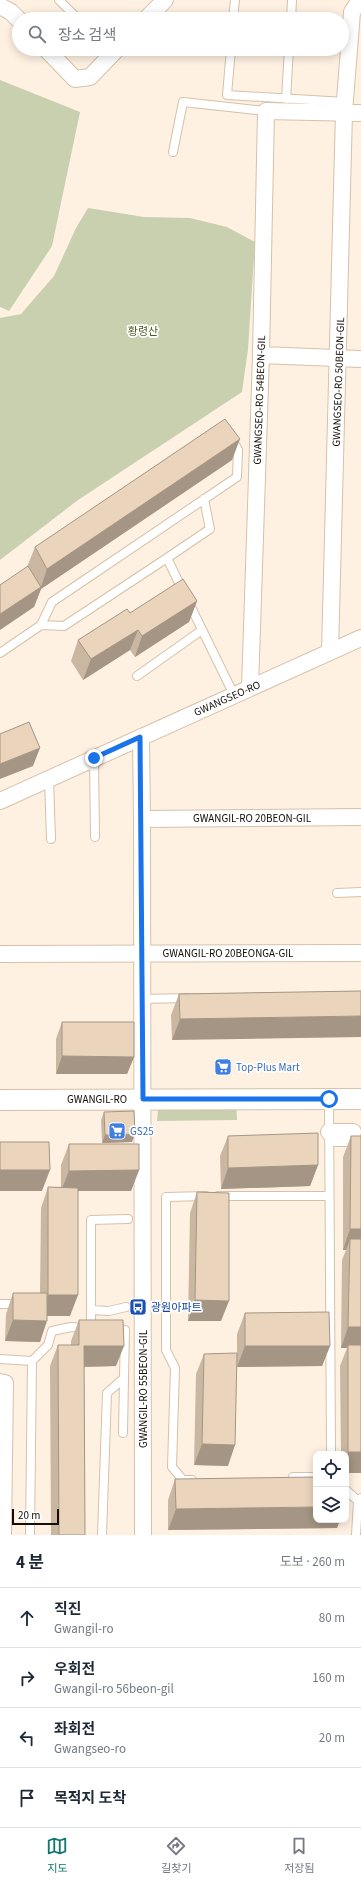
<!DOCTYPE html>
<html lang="ko">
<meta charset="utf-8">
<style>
:root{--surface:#fff;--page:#f2f2f3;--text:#1f2937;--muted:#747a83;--line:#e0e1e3;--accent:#0f766e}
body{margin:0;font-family:"Source Sans 3","Noto Sans KR",sans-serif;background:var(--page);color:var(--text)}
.controls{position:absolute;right:12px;bottom:12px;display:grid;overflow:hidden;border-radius:8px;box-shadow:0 2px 10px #0003}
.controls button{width:36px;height:36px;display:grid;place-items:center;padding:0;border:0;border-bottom:1px solid var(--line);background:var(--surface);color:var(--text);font:20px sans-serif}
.scale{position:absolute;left:12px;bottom:10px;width:47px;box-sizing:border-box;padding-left:4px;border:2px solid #140e06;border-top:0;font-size:11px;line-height:14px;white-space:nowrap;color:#140e06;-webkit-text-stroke:3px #fff;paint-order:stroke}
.stop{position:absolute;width:12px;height:12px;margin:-9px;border:3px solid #1a73e8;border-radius:50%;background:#fff}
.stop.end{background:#1a73e8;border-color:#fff;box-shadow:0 1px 4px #0008}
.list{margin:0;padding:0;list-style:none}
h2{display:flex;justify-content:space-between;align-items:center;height:52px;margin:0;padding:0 16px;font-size:17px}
h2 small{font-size:13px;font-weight:400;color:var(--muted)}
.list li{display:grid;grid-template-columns:26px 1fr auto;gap:12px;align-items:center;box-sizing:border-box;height:60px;padding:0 16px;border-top:1px solid var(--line)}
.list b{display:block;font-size:15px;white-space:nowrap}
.list p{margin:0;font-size:13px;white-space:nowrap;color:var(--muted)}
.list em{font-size:13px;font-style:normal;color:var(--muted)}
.icon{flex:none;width:22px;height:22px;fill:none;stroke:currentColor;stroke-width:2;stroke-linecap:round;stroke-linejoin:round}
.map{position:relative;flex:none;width:361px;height:1535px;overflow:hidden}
.search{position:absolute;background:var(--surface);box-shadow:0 2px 10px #0003;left:12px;right:12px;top:12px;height:44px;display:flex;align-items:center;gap:10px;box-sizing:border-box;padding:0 14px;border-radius:22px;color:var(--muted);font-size:15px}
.sheet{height:292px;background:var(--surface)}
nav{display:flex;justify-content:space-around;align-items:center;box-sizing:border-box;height:56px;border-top:1px solid var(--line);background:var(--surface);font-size:11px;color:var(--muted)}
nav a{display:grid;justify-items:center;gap:2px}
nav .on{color:var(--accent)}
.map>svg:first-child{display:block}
.green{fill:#c8d0af}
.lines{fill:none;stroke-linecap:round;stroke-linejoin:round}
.service-casing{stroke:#d6c1a9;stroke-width:10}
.minor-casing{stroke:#d6c1a9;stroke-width:18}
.tertiary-casing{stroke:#d6c1a9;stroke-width:22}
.service{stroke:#fff;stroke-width:8}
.minor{stroke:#fff;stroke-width:16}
.tertiary{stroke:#fff;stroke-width:20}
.wall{fill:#c9b7a2}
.shaded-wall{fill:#a49584}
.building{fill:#ead5bc;stroke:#a49584}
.route{stroke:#1a73e8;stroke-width:5}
.labels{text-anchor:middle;stroke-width:3.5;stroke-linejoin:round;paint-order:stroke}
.park-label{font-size:11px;fill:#4e5824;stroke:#fff}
.street-label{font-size:11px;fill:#140e06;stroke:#fff}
.shop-label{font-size:11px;fill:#366cbe;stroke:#fff;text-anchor:start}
.transit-label{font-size:11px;fill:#164399;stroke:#fff;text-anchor:start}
</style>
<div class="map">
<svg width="361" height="1535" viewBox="0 0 361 1535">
<rect width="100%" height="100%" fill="#fef1e2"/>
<path class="green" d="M0 80 80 112 52 246 9 311 0 307Z
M88 208 144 217 190 218 227 227 255 242 248 349 242 392 78 500 0 560V318L21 314 54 276 76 228Z
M159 1099H236L237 1120 157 1121Z"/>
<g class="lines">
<g class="service-casing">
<path id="service" d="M59 0 78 19
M233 19 235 0
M291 19 292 0
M231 49 227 95 345 102
M286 99 289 49
M173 152 183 102 266 111
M167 558 210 529 204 499
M189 603 234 695
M41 625 64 626 167 558 183 591
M0 653 41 625 52 602 237 477 238 450 232 439
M137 676 202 630
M94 758 95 837
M49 779 51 839
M337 893 361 892
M142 999 188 998
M329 1099 331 1454
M329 1142H361
M218 1196H329
M0 1304H13
M91 1310 109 1311 126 1307
M91 1328V1220L128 1219
M0 1359 32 1361
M123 1433 124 1378
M293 1477H316
M192 1480H183L172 1467 175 1368 166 1350V1197L206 1196
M346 1490 358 1501
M30 1535 32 1361 48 1345 52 1331 71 1327 86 1328
M102 1535 107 1393 124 1378 125 1330 114 1329
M356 1535 358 1501 361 1498"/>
</g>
<g class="minor-casing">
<path id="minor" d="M0 6 11 12 19 20
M146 19 165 0
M46 49 75 79 90 77 117 49
M261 355 361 359
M330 652 344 112 352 12 360 0
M250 688 261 355 266 111 361 113
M141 737 142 819 143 1535
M0 801 361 638
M142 819 361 817
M0 954 361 953
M329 1132H353
M0 1382 5 1383 3 1535"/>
</g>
<g class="tertiary-casing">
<path id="tertiary" d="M0 1100 361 1099"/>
</g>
<use href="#service" class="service"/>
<use href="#minor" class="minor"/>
<use href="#tertiary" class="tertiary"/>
</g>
<path class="wall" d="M232 460 41 589 34 607 27 567 35 547Z
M197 601 189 622 135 657 130 650 83 680 71 661 78 640 130 613Z
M361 991 172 1040 171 1015 179 994Z
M62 1022 134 1057 127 1074H56V1039Z
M104 1112 132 1142 102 1143 101 1120Z
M228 1136 318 1165 310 1186 221 1189 220 1156Z
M351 1136H361V1473H346V1454H341L340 1366 347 1348H341L342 1260 346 1250H343V1157Z
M69 1144 139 1170 131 1191H78L70 1316H47L40 1342 5 1341 6 1314 13 1293H40L41 1208 48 1187H61V1165Z
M197 1192 221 1321H188L190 1213Z
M245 1313 330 1346 322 1366 237 1367V1334Z
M79 1320 116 1366 84 1367 85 1535H51L50 1366 58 1345H71V1341Z
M204 1354 228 1466 194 1465 196 1374Z
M175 1479 316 1520H340L337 1528 168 1530V1500Z"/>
<path class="shaded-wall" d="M240 439 232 460 41 589 34 607 0 630V614L41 587 47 569Z
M197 601 189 622 135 657 142 636Z
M138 630 130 650 83 680 91 659Z
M40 748 33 766 0 779V764Z
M361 1016V1037L172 1040 180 1019Z
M62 1056 134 1057 127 1074H56Z
M135 1134 132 1142 102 1143 105 1135Z
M318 1165 310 1186 221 1189 228 1168Z
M0 1170H50L42 1191H0Z
M139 1170 131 1191H61L69 1171Z
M350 1229H361V1250L350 1239 346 1250H343Z
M48 1295H78L70 1316H40Z
M195 1300 229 1301 221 1321H188Z
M13 1320 47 1321 40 1342 5 1341Z
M348 1327H361V1348L348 1345 347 1348H341Z
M84 1346H124L116 1366 76 1367Z
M245 1346H330L322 1366 237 1367Z
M202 1444 235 1445 228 1466 194 1465Z
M348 1452H361V1473H346V1458Z
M316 1507V1520H340L337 1528 168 1530 176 1509Z"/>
<path class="building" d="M225 419 240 439 47 569 35 547Z
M28 566 41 587 0 614V585Z
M183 579 197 601 142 636 138 630 91 659 78 640 127 609 130 613Z
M29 722 40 748 0 764V734Z
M361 991V1016L180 1019 179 994Z
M62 1022H134V1057L62 1056Z
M134 1111 135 1134 105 1135 104 1112Z
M318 1133V1165L228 1168V1136Z
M351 1136H361V1229H350Z
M0 1142H49L50 1170H0Z
M69 1144H139V1170L69 1171Z
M48 1187 78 1188V1295H48Z
M197 1192 229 1193V1301L195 1300Z
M350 1239H361V1327H348Z
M13 1293H47V1321L13 1320Z
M329 1312 330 1346H245V1313Z
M79 1320H123L124 1346H84L85 1535H59L58 1345H79Z
M348 1345H361V1452H348Z
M237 1353 235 1445 202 1444 204 1354Z
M316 1477V1507L176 1509 175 1479Z"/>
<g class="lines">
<path class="route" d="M94 758 140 737 143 1099H329"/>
</g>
<defs>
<g id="supermarket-square" transform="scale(0.9)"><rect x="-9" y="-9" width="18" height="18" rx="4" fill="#3f7fe0" stroke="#fff"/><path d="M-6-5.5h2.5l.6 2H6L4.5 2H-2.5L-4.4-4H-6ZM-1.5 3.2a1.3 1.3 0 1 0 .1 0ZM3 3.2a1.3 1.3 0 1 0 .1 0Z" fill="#fff"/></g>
<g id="bus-square" transform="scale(0.9)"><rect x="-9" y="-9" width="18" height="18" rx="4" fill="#1a4fb4" stroke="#fff"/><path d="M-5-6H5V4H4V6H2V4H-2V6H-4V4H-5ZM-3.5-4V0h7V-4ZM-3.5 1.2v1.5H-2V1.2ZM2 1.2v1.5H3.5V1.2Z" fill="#fff"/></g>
</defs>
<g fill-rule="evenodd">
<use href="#supermarket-square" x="223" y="1067"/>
<use href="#supermarket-square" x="117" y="1131"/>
<use href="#bus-square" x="138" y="1307"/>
</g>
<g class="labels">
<g class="park-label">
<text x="143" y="335">황령산</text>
</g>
<g class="street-label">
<text transform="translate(338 382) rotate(-88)" y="4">GWANGSEO-RO 50BEON-GIL</text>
<text transform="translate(259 400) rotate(-88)" y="4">GWANGSEO-RO 54BEON-GIL</text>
<text transform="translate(227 698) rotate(-24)" y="4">GWANGSEO-RO</text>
<text x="252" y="822">GWANGIL-RO 20BEON-GIL</text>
<text x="228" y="957">GWANGIL-RO 20BEONGA-GIL</text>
<text x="97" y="1103">GWANGIL-RO</text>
<text transform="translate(143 1389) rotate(-90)" y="4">GWANGIL-RO 55BEON-GIL</text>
</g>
<g class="shop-label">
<text x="236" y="1071">Top-Plus Mart</text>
<text x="130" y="1135">GS25</text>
</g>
<g class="transit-label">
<text x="151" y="1311">광원아파트</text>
</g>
</g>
</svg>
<div class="controls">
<button><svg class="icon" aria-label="locate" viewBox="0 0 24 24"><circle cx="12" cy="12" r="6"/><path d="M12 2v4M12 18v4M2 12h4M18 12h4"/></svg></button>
<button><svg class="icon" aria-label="layers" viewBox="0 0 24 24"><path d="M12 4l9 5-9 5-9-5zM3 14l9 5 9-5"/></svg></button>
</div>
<div class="scale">20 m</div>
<div class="stop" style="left:329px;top:1099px"></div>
<div class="stop end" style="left:94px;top:758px"></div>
<div class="search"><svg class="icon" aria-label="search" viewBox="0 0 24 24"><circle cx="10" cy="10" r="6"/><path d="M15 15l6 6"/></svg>장소 검색</div>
</div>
<section class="sheet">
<h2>4 분<small>도보 · 260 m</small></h2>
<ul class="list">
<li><svg class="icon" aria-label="ahead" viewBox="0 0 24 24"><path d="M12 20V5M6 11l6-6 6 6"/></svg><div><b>직진</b><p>Gwangil-ro</p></div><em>80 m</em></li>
<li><svg class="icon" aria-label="right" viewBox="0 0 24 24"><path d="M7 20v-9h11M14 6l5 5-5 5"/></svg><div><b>우회전</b><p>Gwangil-ro 56beon-gil</p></div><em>160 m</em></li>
<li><svg class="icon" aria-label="left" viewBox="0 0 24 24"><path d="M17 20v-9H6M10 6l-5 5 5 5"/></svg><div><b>좌회전</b><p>Gwangseo-ro</p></div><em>20 m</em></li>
<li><svg class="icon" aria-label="arrive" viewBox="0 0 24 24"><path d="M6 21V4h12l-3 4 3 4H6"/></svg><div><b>목적지 도착</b></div></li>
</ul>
</section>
<nav>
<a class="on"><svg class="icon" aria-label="map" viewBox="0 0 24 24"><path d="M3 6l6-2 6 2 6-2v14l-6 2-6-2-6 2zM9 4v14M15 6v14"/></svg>지도</a>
<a><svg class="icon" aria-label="directions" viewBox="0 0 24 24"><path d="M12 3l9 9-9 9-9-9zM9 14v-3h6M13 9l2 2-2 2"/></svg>길찾기</a>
<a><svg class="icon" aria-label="saved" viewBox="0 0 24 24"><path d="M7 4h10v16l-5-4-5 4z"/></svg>저장됨</a>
</nav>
